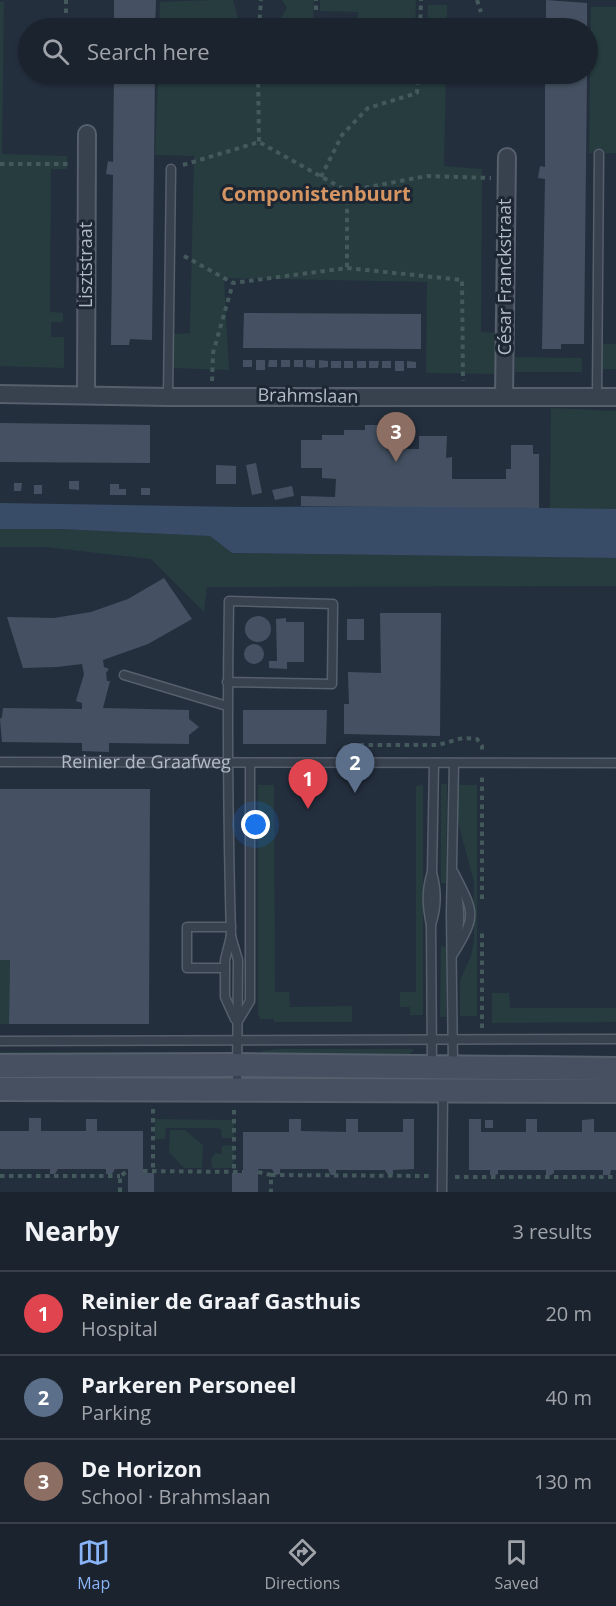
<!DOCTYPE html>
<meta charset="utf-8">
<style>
:root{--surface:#1b232e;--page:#242b36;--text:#f1f3f6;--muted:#a0a4aa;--line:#39404a;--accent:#8ab4f8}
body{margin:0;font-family:"Open Sans",sans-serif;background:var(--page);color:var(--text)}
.you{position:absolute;left:256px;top:825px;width:21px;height:21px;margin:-15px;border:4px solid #fff;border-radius:50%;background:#1a73e8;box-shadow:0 0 0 9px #1a73e833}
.badge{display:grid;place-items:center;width:39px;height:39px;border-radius:50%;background:var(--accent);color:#fff;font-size:20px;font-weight:700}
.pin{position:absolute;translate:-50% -50px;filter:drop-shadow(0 2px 3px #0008)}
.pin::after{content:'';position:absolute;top:32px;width:21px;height:18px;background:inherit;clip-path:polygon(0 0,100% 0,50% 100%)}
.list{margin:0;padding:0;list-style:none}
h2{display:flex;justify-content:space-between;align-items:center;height:78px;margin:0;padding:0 24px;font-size:26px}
h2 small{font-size:20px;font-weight:400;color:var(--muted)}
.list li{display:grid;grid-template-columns:39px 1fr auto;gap:18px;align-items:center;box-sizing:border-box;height:84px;padding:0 24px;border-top:2px solid var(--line)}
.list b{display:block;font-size:22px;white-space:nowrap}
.list p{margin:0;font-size:20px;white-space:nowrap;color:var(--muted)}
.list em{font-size:20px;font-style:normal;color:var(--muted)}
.icon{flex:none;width:33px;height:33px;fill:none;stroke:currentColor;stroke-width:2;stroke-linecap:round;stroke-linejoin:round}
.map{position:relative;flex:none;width:616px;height:1192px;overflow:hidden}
.search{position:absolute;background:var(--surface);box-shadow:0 2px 4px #0004;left:18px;right:18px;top:18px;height:66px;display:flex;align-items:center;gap:15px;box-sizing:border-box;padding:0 21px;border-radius:33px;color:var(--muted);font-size:22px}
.sheet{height:330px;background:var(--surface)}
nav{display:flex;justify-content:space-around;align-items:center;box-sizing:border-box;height:84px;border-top:2px solid var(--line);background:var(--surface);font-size:16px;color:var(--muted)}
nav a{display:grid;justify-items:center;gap:3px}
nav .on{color:var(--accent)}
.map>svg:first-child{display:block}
.green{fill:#263c3f}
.water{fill:#394c67}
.building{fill:#455162}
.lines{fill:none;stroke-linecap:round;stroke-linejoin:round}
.service-casing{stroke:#565f6c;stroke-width:11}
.minor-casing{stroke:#565f6c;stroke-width:20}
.secondary-casing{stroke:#565f6c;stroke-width:26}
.path{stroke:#44595c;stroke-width:4;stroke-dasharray:4.5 4.5;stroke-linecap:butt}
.service{stroke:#38414e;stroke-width:8}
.minor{stroke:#38414e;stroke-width:16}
.secondary{stroke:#465061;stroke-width:22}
.labels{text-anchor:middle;stroke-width:6;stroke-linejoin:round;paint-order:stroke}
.street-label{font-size:18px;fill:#b4bcc9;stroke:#1d2633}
.neighbourhood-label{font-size:20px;font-weight:bold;fill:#d59563;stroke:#1d2633}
</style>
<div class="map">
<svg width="616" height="1192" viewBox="0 0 616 1192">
<rect width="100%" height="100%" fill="#242f3e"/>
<path class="green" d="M212 0H233L241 28H159L160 2Z
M282 0H314L313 28H275L287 8Z
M320 0H416L415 28H357L358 12 320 11Z
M0 2H4L2 154 67 156V169H51L50 312 63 313V322H51V337H64V368L0 366Z
M428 5H447V28H427Z
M591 7H616V153H589Z
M158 74H446L444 166 482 169 481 332 497 333 496 374 426 373 427 282 224 278 229 370 172 368 173 334 190 333 194 156 155 155Z
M603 344H616V369H602Z
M515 357 582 358V372H515Z
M551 408 616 411V509H550Z
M0 529H60L210 536 232 553 616 558V586L207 587 204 612 151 559 45 547H0Z
M441 784H447L446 883H441Z
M258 785H274L275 992H289L290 1007 352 1006V1022H274V1019H260L258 1014Z
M423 785V1015H410V1007H400V992H416V786Z
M457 785H477V1016H460V980L471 956 474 940V882L458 822Z
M442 946 446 948V1017H440L441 947Z
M0 960H10L9 1024H0Z
M492 993H509L510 1008H616V1022L492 1023Z
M278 1049H412L413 1051 405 1057 271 1058 261 1051Z
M0 1052H180V1053L0 1061Z
M155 1119 234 1120V1138H222L221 1129 216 1128H166L165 1139H155Z
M170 1130H185L203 1145 202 1168H184L169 1152Z
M234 1145 233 1168H212L211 1159 215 1153 221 1154 222 1146Z"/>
<path class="water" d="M0 503 241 507 404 506 616 509V558L232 553 210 536 60 529H0Z"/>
<path class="building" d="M114 0H156L155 28H114Z
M546 0 587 3V28H546Z
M114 74H155L152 340 130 339 129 345H111L113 175 106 174 108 161 113 162Z
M545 74H587L584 344H561V349H542L545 179 538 178 540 166 545 167Z
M244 313 421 314V349L243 348Z
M243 360H252V367H243Z
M256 360H265V370H256Z
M269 360H277V367H268Z
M281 360H290V367H281Z
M294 360H303V367H294Z
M306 360H315V368L306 367Z
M319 360 328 361V367L319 368Z
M331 361H341V368H331Z
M344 361H353V368H344Z
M357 361H366V368H357Z
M369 361H379L378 368H369Z
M382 361H391V368H382Z
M395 361H404V371H395Z
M407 361 416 362V368H407Z
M0 423 150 425V463L0 462Z
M365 425H387V450L394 449V446H406V449H419V436H447L446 458 452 457V479H506V469H511V445H533V454H539V508L301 506V496L335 497 336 479 322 478V468H301V440H322V435H344V430H365Z
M256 463 262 493 252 495 246 465Z
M216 465 236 466V484H216Z
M69 481H79V490L69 489Z
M14 483H22L21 491H14Z
M110 484H119V489H126V495H110Z
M34 485H42V494H34Z
M292 486 294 496 275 500 272 490Z
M141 488H150V495H141Z
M164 578 192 619 148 644 103 660 104 667 109 669 106 673 107 681H110L103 708 189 710V719L199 727 189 735V744L109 743V752L82 751V743L2 742 0 719 2 717 3 708 82 709V703L76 701 84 674 82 664 57 667 23 668 7 617 54 618 91 612 128 599Z
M380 613H441L440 736 344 734V704H349L348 672 381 673Z
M245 629a13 13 0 1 1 26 0a13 13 0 1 1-26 0Z
M286 618V622H304V662H287V669L269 668V661H277L276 619Z
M347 619H364V640H347Z
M244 654a10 10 0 1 1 20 0a10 10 0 1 1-20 0Z
M243 710H327L326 744H243Z
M0 789H150L149 1024H9L10 960H0Z
M29 1118H41V1131H86V1119H97V1131H143V1173H154V1192H128V1169H115L112 1174H106V1169H58L55 1174H50V1169H0V1131H29Z
M289 1119H301V1131L346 1132V1119H358V1132H403V1119H414V1169L393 1170V1175H388L385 1170H336V1175H331L328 1169H280V1174L275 1175 272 1169H258V1192H232V1173H243V1132H289Z
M469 1119H481V1132H526V1119H537V1132H582V1120L594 1119V1132H616V1170H611L610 1175H603V1170H554V1173L551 1175H546V1170H498V1174L495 1175H490V1170H469Z
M485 1120H493V1128H485Z"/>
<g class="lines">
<g class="service-casing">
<g id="service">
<path d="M168 397 171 169"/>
<path d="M597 397 599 154"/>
<path d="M124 675 227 706"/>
<path d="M227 682 332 684 333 604 229 601C227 713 228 824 231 936L238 960 237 1089"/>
<path id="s1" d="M0 762 616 763"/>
<path d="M431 925C437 906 437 891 432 873"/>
<path d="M231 936 225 960V997L235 1019"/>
<path d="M455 946C461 924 460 907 455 885"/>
<path d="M452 956C477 915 475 914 454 873"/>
<path d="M225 968H187V927H231"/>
<path d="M238 1021 250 1001V763"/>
<path d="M0 1041 616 1039"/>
<path d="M432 1066 431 925C427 906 426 891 432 872L434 763"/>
<path d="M453 1066 451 914 454 763"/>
<path d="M442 1192 443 1092"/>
</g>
</g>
<g class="minor-casing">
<path id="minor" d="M0 394 168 397H616
M86 395 87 134
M504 397 507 157"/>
</g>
<g class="secondary-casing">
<path id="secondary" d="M0 1066 236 1065 616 1069
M0 1089 616 1091"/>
</g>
<path class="path" d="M477 0 481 12
M316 10V0
M66 13V0
M259 28 261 0
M420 28 421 0
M258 74 259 142
M0 164H71
M183 165 259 142 347 191V268
M321 177 342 135 368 108 417 93 418 74
M347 191 427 176 491 178
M184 256 233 283
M212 381 213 353 233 283 347 268 462 280 463 381
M343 749 348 745H438L463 738 477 739 482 746V752
M482 899V775
M482 1028V931
M153 1109V1171
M234 1110V1172
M143 1171 243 1172
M258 1172 271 1175V1192
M271 1175 429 1176
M0 1176H120
M455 1177H616
M120 1192V1176L128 1171"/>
<use href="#service" class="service"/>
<use href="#minor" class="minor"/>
<use href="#secondary" class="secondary"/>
</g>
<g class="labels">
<g class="street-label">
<text transform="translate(86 265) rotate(-90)" y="6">Lisztstraat</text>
<text transform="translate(505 277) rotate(-90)" y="6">César Franckstraat</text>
<text transform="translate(308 396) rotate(1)" y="6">Brahmslaan</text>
<text dy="6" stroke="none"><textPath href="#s1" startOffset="146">Reinier de Graafweg</textPath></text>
</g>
<g class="neighbourhood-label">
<text x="316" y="201">Componistenbuurt</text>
</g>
</g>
</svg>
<div class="you"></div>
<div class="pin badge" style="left:308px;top:809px;background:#e0444e">1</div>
<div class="pin badge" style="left:355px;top:793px;background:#5c6f8a">2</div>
<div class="pin badge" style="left:396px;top:462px;background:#8d6e63">3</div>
<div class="search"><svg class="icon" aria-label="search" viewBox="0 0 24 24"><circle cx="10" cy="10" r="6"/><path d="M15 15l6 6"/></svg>Search here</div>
</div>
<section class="sheet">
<h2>Nearby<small>3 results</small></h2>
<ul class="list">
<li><span class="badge" style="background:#e0444e">1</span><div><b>Reinier de Graaf Gasthuis</b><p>Hospital</p></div><em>20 m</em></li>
<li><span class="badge" style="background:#5c6f8a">2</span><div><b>Parkeren Personeel</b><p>Parking</p></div><em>40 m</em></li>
<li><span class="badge" style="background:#8d6e63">3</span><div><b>De Horizon</b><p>School · Brahmslaan</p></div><em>130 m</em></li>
</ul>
</section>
<nav>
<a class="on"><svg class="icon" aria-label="map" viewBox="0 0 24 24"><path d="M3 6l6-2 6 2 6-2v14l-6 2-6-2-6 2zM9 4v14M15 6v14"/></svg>Map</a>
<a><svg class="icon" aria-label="directions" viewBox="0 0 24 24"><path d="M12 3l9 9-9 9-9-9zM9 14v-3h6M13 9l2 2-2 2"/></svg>Directions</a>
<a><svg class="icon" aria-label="saved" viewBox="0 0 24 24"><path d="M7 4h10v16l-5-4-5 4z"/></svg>Saved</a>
</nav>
